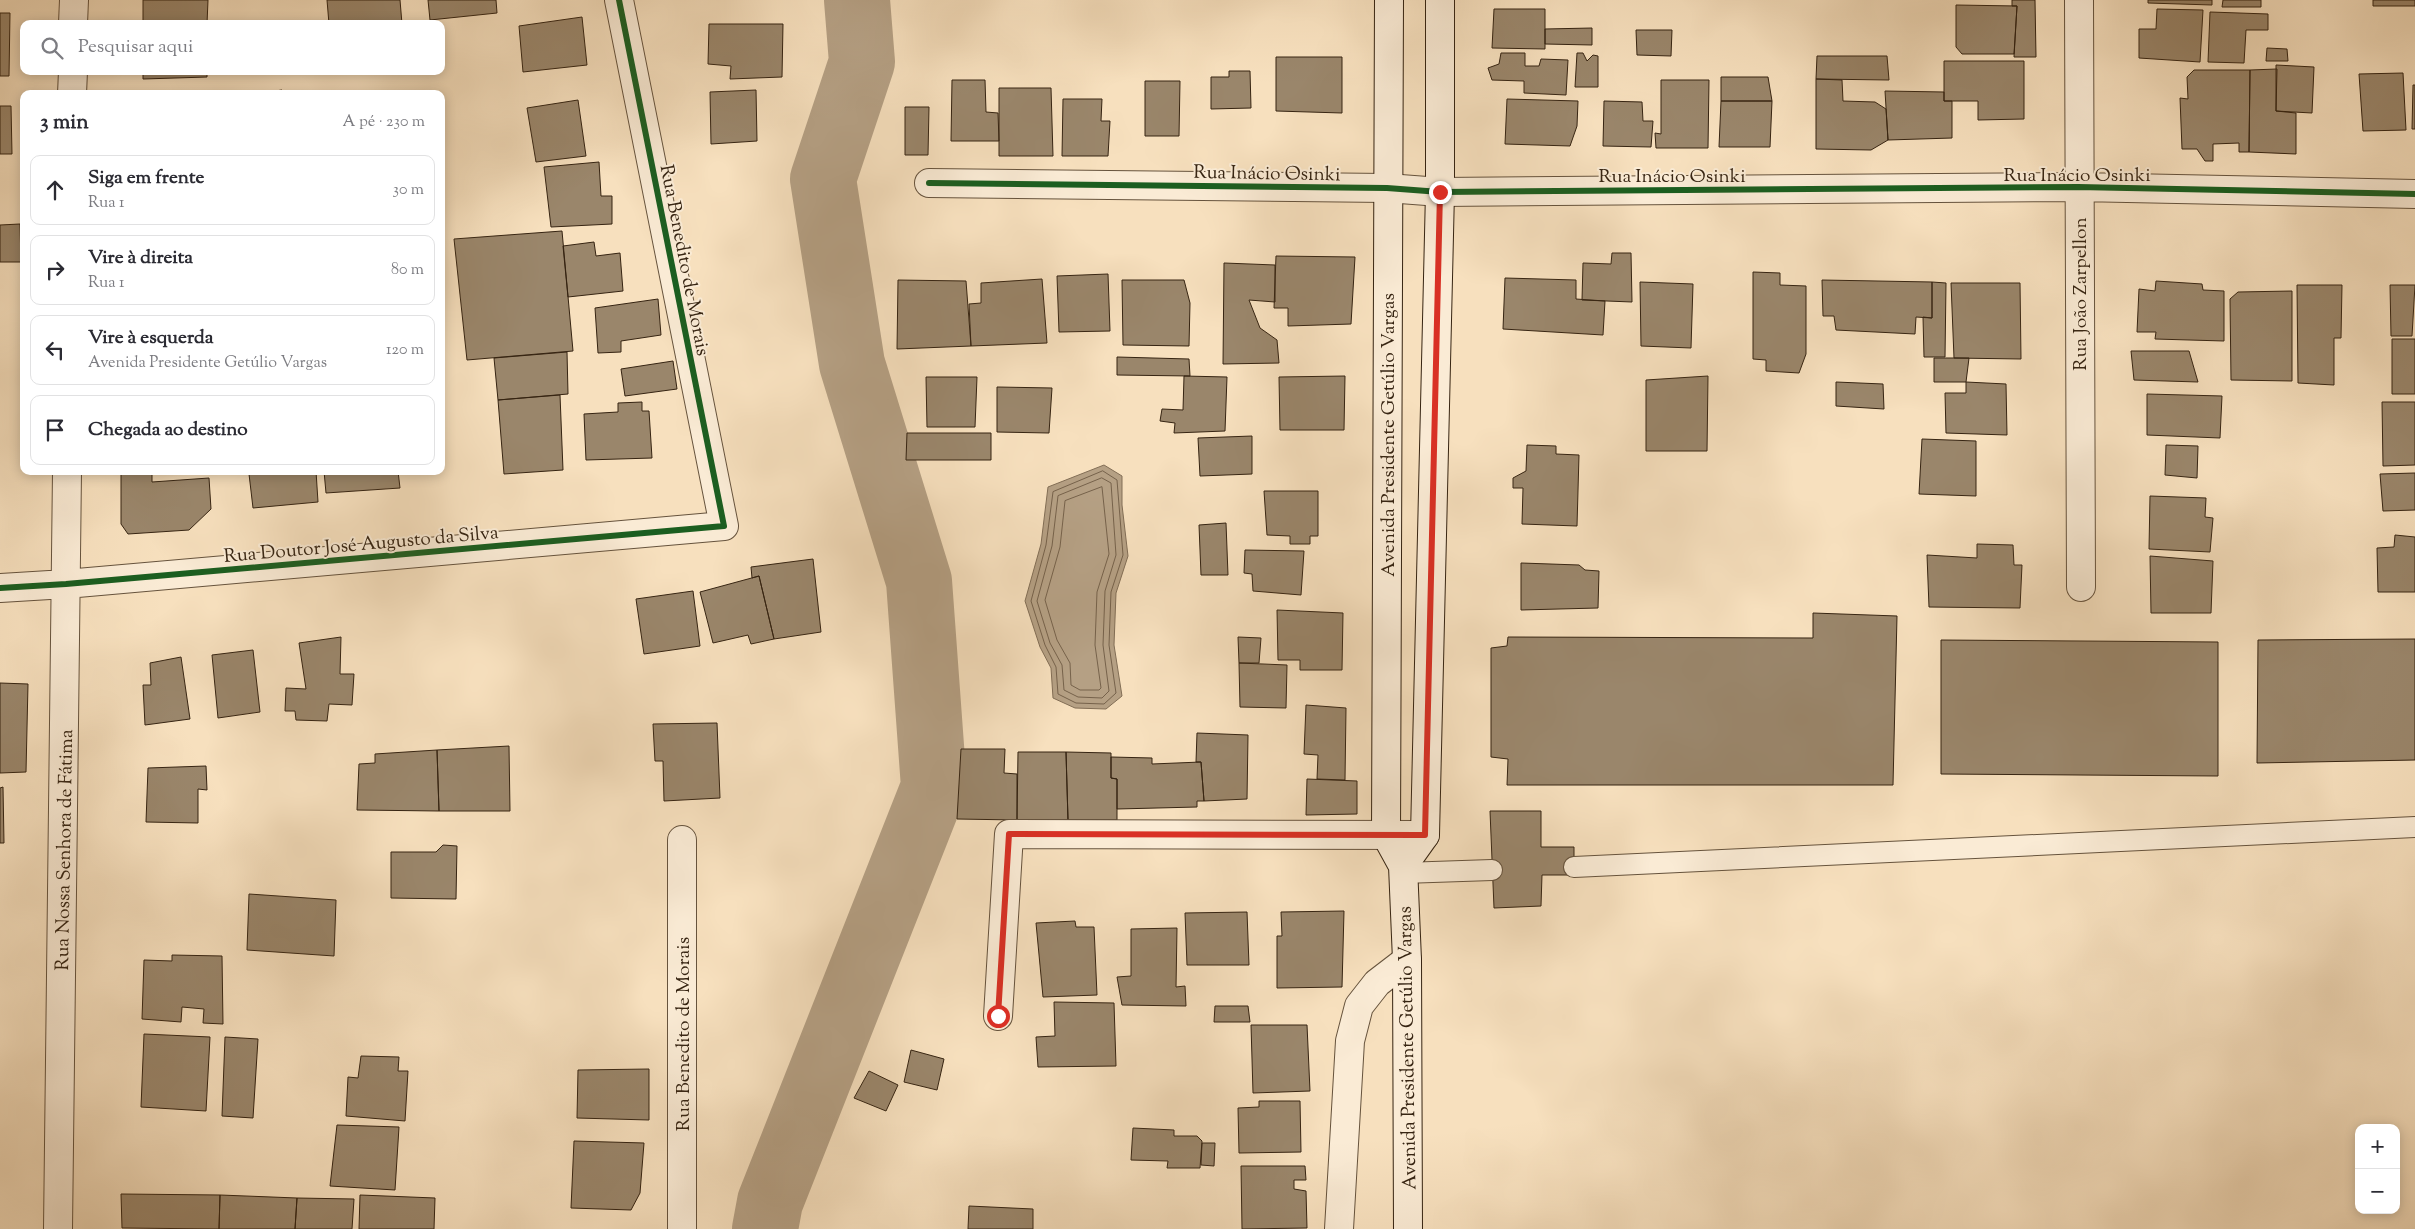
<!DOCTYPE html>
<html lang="pt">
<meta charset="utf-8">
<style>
:root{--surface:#fff;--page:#f7f7f7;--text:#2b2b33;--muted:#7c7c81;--line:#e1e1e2}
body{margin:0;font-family:"Sorts Mill Goudy",serif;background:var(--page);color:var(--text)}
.controls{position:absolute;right:15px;bottom:15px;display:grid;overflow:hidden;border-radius:10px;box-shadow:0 2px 12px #0003}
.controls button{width:45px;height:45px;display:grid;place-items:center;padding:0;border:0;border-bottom:1px solid var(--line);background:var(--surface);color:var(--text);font:25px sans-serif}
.stop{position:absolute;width:15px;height:15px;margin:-11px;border:4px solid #d93025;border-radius:50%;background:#fff}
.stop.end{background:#d93025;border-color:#fff;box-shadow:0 1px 5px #0008}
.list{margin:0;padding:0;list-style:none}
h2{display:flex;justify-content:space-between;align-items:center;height:65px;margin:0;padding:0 20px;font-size:21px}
h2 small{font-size:16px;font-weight:400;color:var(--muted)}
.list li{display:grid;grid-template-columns:32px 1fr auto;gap:15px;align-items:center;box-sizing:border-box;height:70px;margin:0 10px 10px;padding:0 10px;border:1px solid var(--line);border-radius:10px}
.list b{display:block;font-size:19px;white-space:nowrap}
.list p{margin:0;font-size:16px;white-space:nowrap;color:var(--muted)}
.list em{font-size:16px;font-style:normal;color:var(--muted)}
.icon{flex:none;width:28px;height:28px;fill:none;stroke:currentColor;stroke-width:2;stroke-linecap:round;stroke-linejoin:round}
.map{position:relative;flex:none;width:2415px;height:1229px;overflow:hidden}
.search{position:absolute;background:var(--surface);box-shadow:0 2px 12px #0003;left:20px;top:20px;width:425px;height:55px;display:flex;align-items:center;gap:12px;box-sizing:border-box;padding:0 18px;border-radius:10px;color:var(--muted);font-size:19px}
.panel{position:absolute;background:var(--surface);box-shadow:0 2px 12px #0003;left:20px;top:90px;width:425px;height:385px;border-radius:10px}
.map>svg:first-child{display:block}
.water{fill:#b5a084;stroke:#826e56}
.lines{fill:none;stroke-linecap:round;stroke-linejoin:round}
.shore{stroke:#76624b;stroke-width:1}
.river{stroke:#b5a084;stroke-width:66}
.building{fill:#9a866b;stroke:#362412}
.lane-casing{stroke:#66533d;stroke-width:22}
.street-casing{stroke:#66533d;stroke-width:30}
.secondary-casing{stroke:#362412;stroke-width:30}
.lane{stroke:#faebd5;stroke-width:20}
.street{stroke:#faebd5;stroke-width:28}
.secondary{stroke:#faebd5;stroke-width:28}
.cycleway-casing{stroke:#faebd5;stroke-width:9}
.cycleway{stroke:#1b5e20;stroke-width:6}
.route{stroke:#d93025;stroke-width:6}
.labels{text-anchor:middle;stroke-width:4;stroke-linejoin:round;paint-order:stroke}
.street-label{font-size:19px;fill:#362412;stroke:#faebd5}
</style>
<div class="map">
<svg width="2415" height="1229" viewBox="0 0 2415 1229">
<rect width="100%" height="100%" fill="#f7e0be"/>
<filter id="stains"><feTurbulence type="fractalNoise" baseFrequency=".004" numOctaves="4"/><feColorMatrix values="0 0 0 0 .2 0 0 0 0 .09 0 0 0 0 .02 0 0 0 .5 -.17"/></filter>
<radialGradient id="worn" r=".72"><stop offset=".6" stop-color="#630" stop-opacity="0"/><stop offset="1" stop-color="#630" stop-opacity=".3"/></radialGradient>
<path class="water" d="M1104 465 1122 476V505L1128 556 1116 593 1114 645 1122 696 1106 709 1075 708 1053 698 1051 668 1040 647 1025 601 1041 544 1048 487Z"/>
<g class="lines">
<path class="shore" d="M1103 471 1117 480 1123 555 1111 592 1109 645 1116 693 1104 704 1076 703 1058 694 1056 667 1045 645 1031 601 1046 545 1053 492Z
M1102 478 1111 483 1116 555 1105 591 1103 645 1109 691 1102 698 1078 697 1064 690 1062 665 1050 643 1037 601 1052 546 1058 496Z
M1102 487 1109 554 1097 592 1095 645 1101 688 1099 690H1080L1071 685 1070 663 1057 640 1045 600 1060 547 1065 501Z"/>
<path class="river" d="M765 1229 770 1202 934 787 919 581 852 364 823 179 862 62 857 0"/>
</g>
<path class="building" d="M143 0H208L207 24H143Z
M327 0H400L402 24H329Z
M428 0H496L497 13 430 20Z
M2012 0H2035L2036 57H2014L2017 6H2012Z
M2148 0H2212V5L2148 3Z
M2223 0H2261V7H2222Z
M2373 0H2415V6H2373Z
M1956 5 2017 6 2014 54H1962L1956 47Z
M1494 9H1545V49L1492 48Z
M2157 9 2203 10 2200 62 2139 58V29H2156Z
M2210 12 2268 14V30H2246L2244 63 2208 62Z
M0 13H10L9 76H0Z
M582 17 587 65 523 72 519 26Z
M709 24H783L782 77 730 79 731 66 708 64Z
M1592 28V45L1545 44V29Z
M1636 30H1672L1671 56 1637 55Z
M2267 48 2287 49 2288 61H2266Z
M1501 53H1525V66H1539L1541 59 1568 60 1566 95 1524 93V81L1492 80 1488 68 1499 64Z
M1577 53H1583L1587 61 1593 55 1598 56V87H1575Z
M1817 56H1887L1889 80 1816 79Z
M1276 57H1342V113L1276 111Z
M1944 61H2024V119L1978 120V101H1944Z
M2276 65 2314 67 2312 113 2276 111Z
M2277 69 2276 111 2296 113V154L2249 152 2250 70Z
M2194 70H2250L2249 152H2239V143L2213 144V161H2205L2197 149H2182L2180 98 2188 99 2187 77Z
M143 71H207V77L143 79Z
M1229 71H1250L1251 108 1211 109V77H1229Z
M2403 73 2406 130 2363 131 2359 74Z
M1721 77H1768L1772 101H1721Z
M1816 79 1842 80 1843 101 1875 102 1886 109 1888 140 1871 150 1816 149Z
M952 80H985L986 112 998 113 999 141H951Z
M1661 80H1709L1708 148H1656L1655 133 1661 134Z
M1145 81H1180L1179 136H1145Z
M2413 85H2415V129H2412Z
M999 88H1051L1053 156H999Z
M282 90V94H254Z
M756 90 757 141 711 144 710 92Z
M1885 91 1944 92V101H1952V138L1888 140Z
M1063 99H1102L1101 121H1110L1108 156H1062Z
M1507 99 1578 101 1577 126 1570 146 1505 144Z
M578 100 586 156 536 162 527 108Z
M1604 101 1642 102 1643 121H1653L1651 147 1603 146Z
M1721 101H1772L1770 147H1719Z
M0 106H11L12 154H0Z
M905 107H929L928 155H905Z
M599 162 601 196H612V224L551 227 544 167Z
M20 224 21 262H0V225Z
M562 231 573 351 467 360 454 239Z
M594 242 596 256 620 253 623 291 568 297 563 246Z
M1612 253H1631L1632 302 1582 300 1583 263 1611 264Z
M1276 256 1355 257 1351 324 1288 326V308H1274Z
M1224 263 1275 265V302L1249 300 1260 328 1277 340 1279 363 1223 364Z
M1753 272 1780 273V285L1806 286V354L1799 373 1766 371V360L1753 359Z
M1108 274 1110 331 1059 332 1057 276Z
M1505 278 1576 280V299L1605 301 1603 335 1503 329Z
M1042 279 1047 343 971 346 969 304 981 303V283Z
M898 280 966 281 971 346 897 349Z
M1122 280H1184L1190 303 1189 346 1123 345Z
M1822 280 1932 282V318L1916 317 1915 334 1836 330 1834 316H1823Z
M2156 281 2202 284 2203 290 2224 291V341L2155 339 2156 332H2137L2139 289 2155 291Z
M1640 282 1693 284 1691 348 1641 346Z
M1932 282 1946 283 1945 357H1924L1923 317 1932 318Z
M1951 283H2020L2021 359 1954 358Z
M2297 285H2342L2341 338H2334V385L2298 383Z
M2390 285H2415L2412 336H2391Z
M2292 291V381L2231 380 2230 299 2238 292Z
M658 299 661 335 621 341V352L598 353 595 308Z
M2392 339H2415V394H2392Z
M2131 351H2189L2198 382 2134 380Z
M567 352 568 394 498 400 494 358Z
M1117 357 1189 359 1190 376 1117 375Z
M1934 358H1969L1966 382H1934Z
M673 361 677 389 625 396 621 369Z
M1184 376 1227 377 1225 431 1174 433 1175 423 1160 421 1162 409 1183 410Z
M1345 376 1344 430H1280L1279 377Z
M1708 376 1707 451H1646V380Z
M926 377H977L975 427H927Z
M1836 382 1883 384 1884 409 1836 406Z
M1966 382 2006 384 2007 435 1946 433 1945 393H1966Z
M997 387 1052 388 1049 433 997 432Z
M2147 394 2222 396 2220 438 2147 435Z
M560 395 563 470 504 474 498 400Z
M642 402V411H649L652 458 586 460 584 414 618 412V403Z
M2382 402H2415V465L2383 466Z
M907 433H991V460H906Z
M1252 436V474L1200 476 1198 438Z
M1922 439 1976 441V496L1919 494Z
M1527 445 1556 446V454L1579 455 1577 526 1522 524 1523 488H1513V478L1526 471Z
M2166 445 2198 446 2197 478 2165 475Z
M152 471V482L209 478 211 509 189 530 128 534 121 524V474Z
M316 471 318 502 253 508 249 474 270 471Z
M324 471H398L400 488 326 493Z
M2415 473V510L2383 511 2380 474Z
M1264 491H1318V536H1310V544H1290V536L1267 535Z
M2150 496 2206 498 2205 517 2213 518 2210 552 2149 549Z
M1226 523 1228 575H1201L1199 525Z
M2395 535 2415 537V592H2378L2377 548 2394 547Z
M1977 544 2013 545 2014 565H2022L2020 608 1929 607 1927 555 1977 558Z
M1245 550 1304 551 1301 595 1253 591 1252 574 1244 573Z
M2150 556 2213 561 2211 613H2151Z
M813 559 821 632 774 639 759 576 752 578 751 567Z
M1521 563 1579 565 1585 570 1599 571 1598 608 1521 610Z
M759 576 774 639 751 644 748 635 713 643 700 592Z
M693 591 700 646 644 654 636 599Z
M1277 610 1343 613 1342 670H1300V660H1278Z
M1813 613 1897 616 1893 785H1507L1508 759 1491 757V648L1507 646 1508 637 1813 638Z
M341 637 340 674H354L352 705 329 704 327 721 296 720 295 711H285L286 688 306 689 299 643Z
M1238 637 1261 638 1259 663H1239Z
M2415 639V760L2257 763 2258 640Z
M1941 640 2218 642V776L1941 774Z
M253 650 260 712 218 718 212 655Z
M181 657 190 719 145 725 143 685H151L150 663Z
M1239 663 1287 665 1286 708 1240 707Z
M0 683 28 684 26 772 0 773Z
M1306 705 1346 708 1345 780 1317 779 1318 755 1304 754Z
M717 723 720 798 664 801 663 761H655L653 724Z
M1197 733 1248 735 1247 799 1204 801 1201 762H1196Z
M509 746 510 811H439L437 750Z
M961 749H1005L1004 773 1017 774V820L957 819Z
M437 750 439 811 357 810 359 764 375 763V754Z
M1018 752H1066L1068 820H1017Z
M1066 752 1111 753V778L1117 779V820H1068Z
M1111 757 1152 758V764L1201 762 1204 801H1197V807L1117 809V779L1111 778Z
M206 766 207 790 198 789V823L146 822 148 768Z
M1307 779 1357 781V814L1306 815Z
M3 787 4 843H0V788Z
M1490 811H1541V847H1574V875H1542L1541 906 1494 908Z
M443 845 457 846 456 899 391 898V852H436Z
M249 894 336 900 334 956 247 950Z
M1344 911 1342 987 1277 988V936H1282L1281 912Z
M1247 912 1249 965H1187L1185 913Z
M1075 921 1076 927H1094L1097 995 1043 997 1036 923Z
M1177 928 1176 987 1185 986 1186 1006 1122 1005 1117 977 1131 976V929Z
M172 955 222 956 223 1024 203 1023 204 1009 182 1007 181 1022 142 1019 144 960 172 961Z
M1054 1002 1114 1003 1116 1066 1038 1067 1036 1037 1055 1036Z
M1215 1006H1248L1250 1022H1214Z
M1251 1025H1307L1310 1091 1253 1093Z
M144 1034 210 1037 206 1111 141 1107Z
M225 1037 258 1039 253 1118 222 1116Z
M911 1050 944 1059 937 1090 904 1082Z
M361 1056 399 1057 398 1071H408L405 1121 346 1116 348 1077 358 1078Z
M649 1069V1120L577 1118 578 1070Z
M869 1071 898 1085 886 1111 854 1098Z
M1259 1101H1300L1301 1152 1239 1153 1238 1108 1259 1107Z
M337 1125 399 1127 395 1190 330 1186Z
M1133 1128 1174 1130V1136H1197L1202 1141 1200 1168H1167L1168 1161 1131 1160Z
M574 1141 644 1143 640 1193 631 1210 571 1208Z
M1202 1143H1215L1214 1166 1201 1165Z
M1241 1166H1305L1306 1180H1294V1189L1306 1191 1307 1228 1242 1229Z
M121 1194 220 1195 219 1229 122 1228Z
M220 1195 297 1198 295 1229H219Z
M360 1195 435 1198 434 1229H359Z
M297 1198 354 1199 352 1229H295Z
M969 1206 1033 1209V1229H968Z"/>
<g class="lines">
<g class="lane-casing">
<path id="lane" d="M1574 867 2415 827
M1403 873 1492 870"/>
</g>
<g class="street-casing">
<path id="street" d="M2079 0 2081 587
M73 24 74 0
M72 94 73 71
M929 183 1387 188 1440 192 2078 187 2415 194
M0 588 66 584 724 526 619 0
M998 1016 1009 834 1425 835
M58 1229 67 471
M682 1229V840
M1339 1229 1350 1041 1359 1006 1377 983 1407 960"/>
</g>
<g class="secondary-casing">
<path id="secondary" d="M1389 0 1386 835 1403 866 1407 960 1408 1229
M1403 866 1425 835 1440 192V0"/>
</g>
<use href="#lane" class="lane"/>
<use href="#street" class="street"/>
<use href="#secondary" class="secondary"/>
<g class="cycleway-casing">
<path id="cycleway" d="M929 183 1387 188 1440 192 2078 187 2415 194
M0 588 66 584 724 526 619 0"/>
</g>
<use href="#cycleway" class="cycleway"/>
</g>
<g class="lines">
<path class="route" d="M998 1016 1009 834 1425 835 1440 192"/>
</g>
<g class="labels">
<g class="street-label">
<text transform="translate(1267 172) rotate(1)" y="7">Rua Inácio Osinki</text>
<text x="2077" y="181">Rua Inácio Osinki</text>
<text x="1672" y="182">Rua Inácio Osinki</text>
<text transform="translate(686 260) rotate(79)" y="7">Rua Benedito de Morais</text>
<text transform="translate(2079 294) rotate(-90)" y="7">Rua João Zarpellon</text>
<text transform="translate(1387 435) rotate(-90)" y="7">Avenida Presidente Getúlio Vargas</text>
<text transform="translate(361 543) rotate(-5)" y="7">Rua Doutor José Augusto da Silva</text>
<text transform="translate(63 850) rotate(-89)" y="7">Rua Nossa Senhora de Fátima</text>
<text transform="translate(682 1034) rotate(-90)" y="7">Rua Benedito de Morais</text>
<text transform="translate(1406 1048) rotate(-91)" y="7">Avenida Presidente Getúlio Vargas</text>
</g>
</g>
<rect width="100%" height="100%" filter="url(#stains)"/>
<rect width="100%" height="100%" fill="url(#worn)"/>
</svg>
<div class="controls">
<button>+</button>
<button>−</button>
</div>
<div class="stop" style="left:998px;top:1016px"></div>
<div class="stop end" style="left:1440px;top:192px"></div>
<div class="search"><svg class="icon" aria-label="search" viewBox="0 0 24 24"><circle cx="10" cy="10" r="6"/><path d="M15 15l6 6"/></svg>Pesquisar aqui</div>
<section class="panel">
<h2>3 min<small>A pé · 230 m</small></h2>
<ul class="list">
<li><svg class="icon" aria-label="ahead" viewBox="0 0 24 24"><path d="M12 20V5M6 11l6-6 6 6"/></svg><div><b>Siga em frente</b><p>Rua 1</p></div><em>30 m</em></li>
<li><svg class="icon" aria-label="right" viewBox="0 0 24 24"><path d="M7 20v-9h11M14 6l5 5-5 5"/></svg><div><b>Vire à direita</b><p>Rua 1</p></div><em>80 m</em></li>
<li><svg class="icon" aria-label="left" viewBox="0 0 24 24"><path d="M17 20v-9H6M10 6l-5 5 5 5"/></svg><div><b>Vire à esquerda</b><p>Avenida Presidente Getúlio Vargas</p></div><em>120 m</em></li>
<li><svg class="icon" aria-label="arrive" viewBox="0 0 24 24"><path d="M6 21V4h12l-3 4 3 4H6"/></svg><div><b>Chegada ao destino</b></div></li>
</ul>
</section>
</div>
